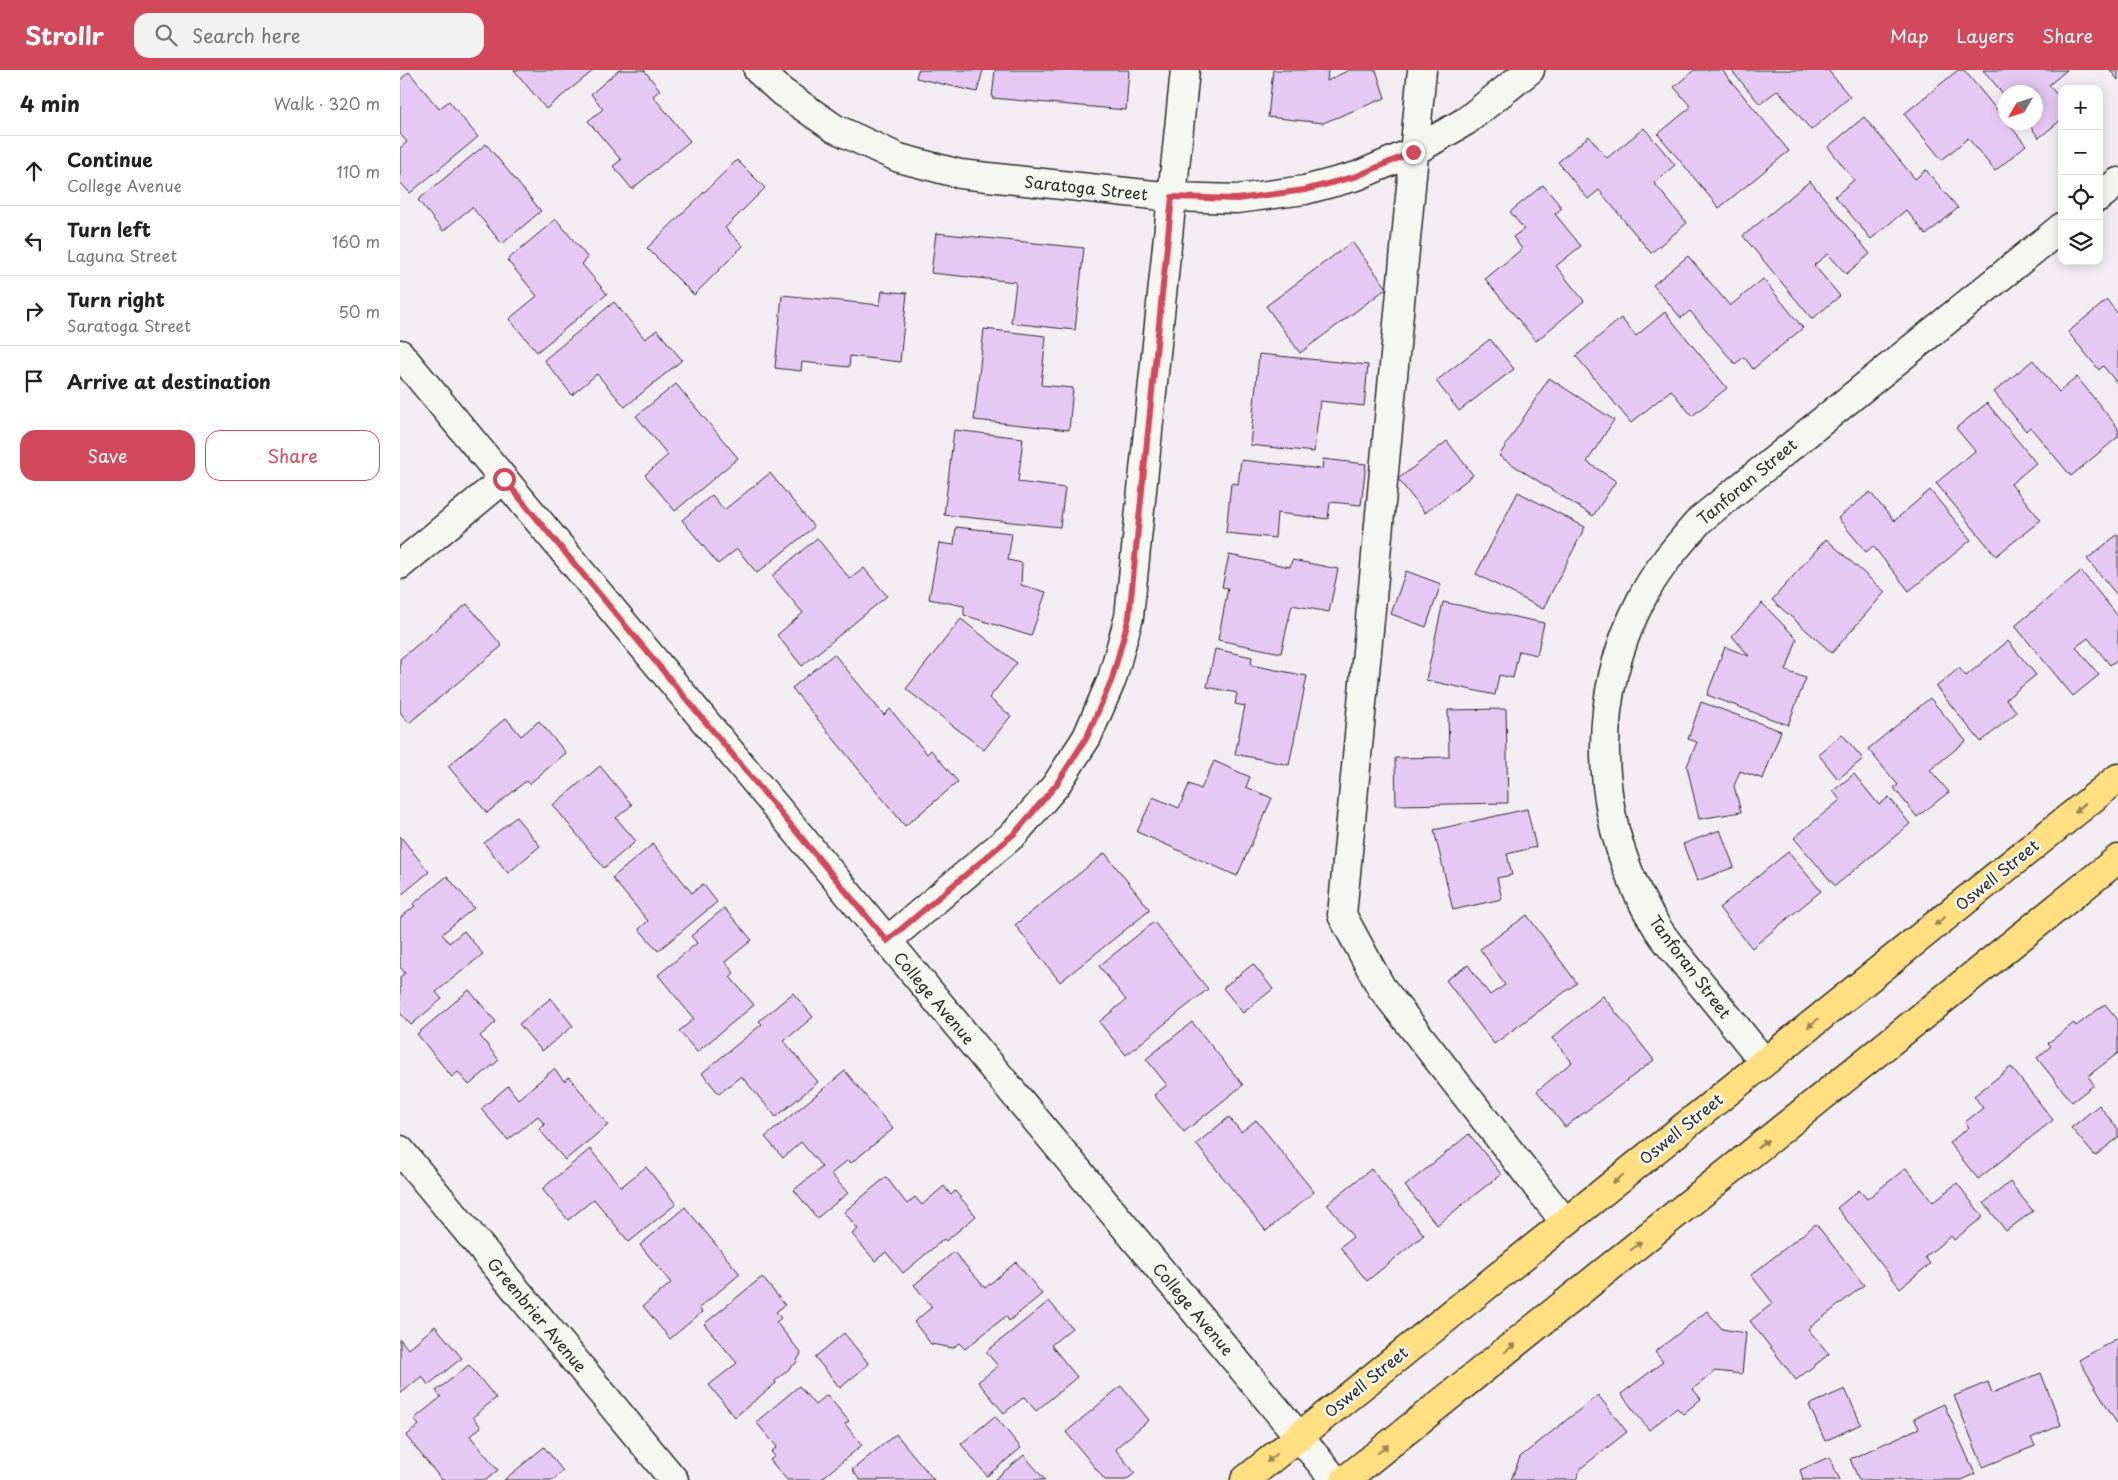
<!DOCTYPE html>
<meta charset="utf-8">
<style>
:root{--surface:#fff;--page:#f2f2f2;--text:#202124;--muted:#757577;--line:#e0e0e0;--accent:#d1495b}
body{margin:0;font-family:"Playpen Sans",sans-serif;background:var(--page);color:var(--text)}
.controls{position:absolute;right:15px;top:15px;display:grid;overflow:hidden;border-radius:10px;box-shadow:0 2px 12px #0003}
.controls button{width:45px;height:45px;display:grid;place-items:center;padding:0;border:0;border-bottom:1px solid var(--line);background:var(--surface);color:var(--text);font:25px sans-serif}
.compass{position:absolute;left:1598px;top:15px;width:45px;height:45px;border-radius:50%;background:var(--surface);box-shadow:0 2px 12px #0003;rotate:231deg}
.stop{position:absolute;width:15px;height:15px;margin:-11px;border:4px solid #d1495b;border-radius:50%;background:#fff}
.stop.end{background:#d1495b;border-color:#fff;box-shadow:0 1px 5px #0008}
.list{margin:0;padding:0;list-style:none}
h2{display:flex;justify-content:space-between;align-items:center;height:65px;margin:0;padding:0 20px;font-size:21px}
h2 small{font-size:16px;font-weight:400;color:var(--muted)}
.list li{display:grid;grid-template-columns:32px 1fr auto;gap:15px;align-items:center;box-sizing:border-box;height:70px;padding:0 20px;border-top:1px solid var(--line)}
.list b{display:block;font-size:19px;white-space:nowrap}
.list p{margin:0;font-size:16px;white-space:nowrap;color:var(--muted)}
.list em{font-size:16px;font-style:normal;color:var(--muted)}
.actions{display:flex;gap:10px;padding:15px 20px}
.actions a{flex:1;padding:11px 0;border:1px solid var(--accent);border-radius:15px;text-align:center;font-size:18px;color:var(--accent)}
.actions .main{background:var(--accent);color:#fff}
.icon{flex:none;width:28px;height:28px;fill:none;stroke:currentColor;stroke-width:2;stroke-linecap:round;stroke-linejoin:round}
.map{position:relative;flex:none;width:1718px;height:1410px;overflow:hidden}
header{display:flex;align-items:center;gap:30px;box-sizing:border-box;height:70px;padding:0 25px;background:var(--accent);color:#fff}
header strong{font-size:24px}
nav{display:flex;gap:28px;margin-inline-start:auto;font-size:18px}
.search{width:350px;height:45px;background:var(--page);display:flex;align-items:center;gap:12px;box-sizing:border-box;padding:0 18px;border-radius:15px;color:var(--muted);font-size:19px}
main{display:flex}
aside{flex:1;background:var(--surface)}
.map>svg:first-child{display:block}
.building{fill:#e6c8f5;stroke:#2b2b2b}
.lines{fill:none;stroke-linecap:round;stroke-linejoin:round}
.minor-casing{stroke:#2b2b2b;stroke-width:31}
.major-casing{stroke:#2b2b2b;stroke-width:31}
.minor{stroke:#f6f6f2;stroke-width:28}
.major{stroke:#ffdf80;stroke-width:28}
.oneway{fill:#958556}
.route{stroke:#d1495b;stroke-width:6}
.labels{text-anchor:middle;stroke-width:5;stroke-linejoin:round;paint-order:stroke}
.street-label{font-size:16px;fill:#2b2b2b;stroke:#f6f6f2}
</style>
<header>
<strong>Strollr</strong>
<div class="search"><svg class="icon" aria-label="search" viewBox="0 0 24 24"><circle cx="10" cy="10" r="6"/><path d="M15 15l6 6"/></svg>Search here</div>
<nav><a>Map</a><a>Layers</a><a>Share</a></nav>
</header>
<main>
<aside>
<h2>4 min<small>Walk · 320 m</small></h2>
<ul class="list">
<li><svg class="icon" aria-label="ahead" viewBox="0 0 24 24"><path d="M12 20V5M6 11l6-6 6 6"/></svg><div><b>Continue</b><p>College Avenue</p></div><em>110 m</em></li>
<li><svg class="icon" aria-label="left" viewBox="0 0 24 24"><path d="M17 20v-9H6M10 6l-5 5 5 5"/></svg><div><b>Turn left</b><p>Laguna Street</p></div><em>160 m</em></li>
<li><svg class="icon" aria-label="right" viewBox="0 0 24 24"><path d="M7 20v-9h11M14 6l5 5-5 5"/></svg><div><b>Turn right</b><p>Saratoga Street</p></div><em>50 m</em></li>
<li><svg class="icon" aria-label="arrive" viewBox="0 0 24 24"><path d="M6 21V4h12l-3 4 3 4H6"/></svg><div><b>Arrive at destination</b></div></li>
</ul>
<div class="actions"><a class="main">Save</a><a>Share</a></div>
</aside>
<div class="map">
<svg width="1718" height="1410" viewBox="0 0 1718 1410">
<rect width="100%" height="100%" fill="#f3edf3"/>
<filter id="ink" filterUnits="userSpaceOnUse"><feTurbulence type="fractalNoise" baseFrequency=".02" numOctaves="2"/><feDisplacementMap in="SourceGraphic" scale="10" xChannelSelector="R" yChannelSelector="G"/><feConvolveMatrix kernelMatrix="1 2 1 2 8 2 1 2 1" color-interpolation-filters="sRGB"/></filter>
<g filter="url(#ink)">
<path class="building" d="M114 0H194L146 39Z
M219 0H244L260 20 253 26 290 71 232 119 213 96 221 90 188 51 203 39 191 24Z
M518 0H583L577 22 516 8Z
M595 0H729L726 40 592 28Z
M873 0H928L927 11 949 0H976L985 28 923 53 868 47Z
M1294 0H1322L1389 81 1319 138 1258 64 1291 37 1274 17Z
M1331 0H1428L1450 27 1411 60 1378 20 1360 34Z
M1558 0H1564L1626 75 1595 101 1568 68 1542 90 1504 44Z
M1583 0H1667L1649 15 1662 31V49L1639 68 1627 52H1636V22H1606V27Z
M1710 0H1718V10Z
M9 2 39 39 49 31 78 67 10 123 0 112V78L7 72 0 64V10Z
M1464 47 1515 109 1526 100 1558 138 1526 165 1506 140 1471 169 1435 126 1454 110 1428 77Z
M1244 58 1275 95 1254 113 1287 153 1251 183 1199 120 1188 129 1158 92 1189 66 1207 88Z
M86 74 141 141 102 174 72 137 43 161 18 130Z
M337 90 365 118 325 158 343 176 294 225 247 178Z
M1410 111 1470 184 1446 204 1428 184 1414 195 1440 226 1412 249 1343 166Z
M1143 115 1162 138 1155 144 1181 176 1156 196 1184 231 1136 271 1085 209 1122 179 1113 167 1124 159 1110 142Z
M156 149 188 188 182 194 207 224 137 282 109 249 137 226 107 190Z
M536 163 684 178 675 260 611 253 616 212 531 203Z
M952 172 987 218 900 283 866 236Z
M1288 186 1330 236 1363 209 1403 258 1353 299 1344 287 1335 294 1290 241 1281 248 1253 215Z
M482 221 507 223 500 292 450 286 449 297 402 292 401 301 375 298 382 225 480 235Z
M1707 230 1718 244V314L1703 296 1699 300 1668 262Z
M214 232 245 269 257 260 282 290 225 337 197 304 172 325 144 290Z
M1265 242 1327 318 1292 346 1271 320 1231 353 1176 286 1221 248 1236 266Z
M584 259 646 266 641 315 673 318 669 360 574 350Z
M1090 269 1114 299 1059 341 1036 311Z
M859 284 968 295 964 336 920 331 914 382 850 375Z
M1633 290 1659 322 1677 307 1718 358V367L1671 406 1630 357 1626 361 1594 322Z
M1149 308 1214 350 1187 392 1216 411 1193 446 1099 386Z
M276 314 338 388 275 441 245 405 268 385 236 346Z
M1587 333 1636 393 1611 414 1641 450 1596 486 1536 413 1575 381 1556 358Z
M554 360 623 368 618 412 665 418 660 457 544 445Z
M1047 371 1073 405 1025 443 998 409Z
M923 389 966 394 961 435 930 432 928 449 877 443 875 468 826 463 831 413 838 414 841 390 922 399Z
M370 403 414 457 357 503 337 479 318 494 282 450 312 425 324 440Z
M1530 420 1571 470 1509 521 1473 476 1466 482 1438 448 1470 422 1494 451Z
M1118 422 1185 457 1143 539 1076 504Z
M556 457 612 463 608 490 622 493 621 515 646 522 631 566 564 545V536L529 529 539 473 554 475Z
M1718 464V526L1687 489Z
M417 468 450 509 464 498 487 526 402 596 377 565 403 543 372 506Z
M1426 469 1485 522 1432 583 1372 530Z
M829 485 890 497 892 490 938 499 929 542 892 535 881 583 818 570 828 518 822 517Z
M1006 501 1041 514 1026 557 991 544Z
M1681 501 1718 546V589L1710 595 1688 568 1676 577 1699 605 1673 626 1615 556Z
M1043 532 1144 553 1137 585 1119 581 1113 608 1099 605 1095 625 1026 610Z
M1362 533 1397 569 1386 601 1406 608 1388 655 1307 625 1325 577 1349 586 1332 566Z
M67 534 102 576 9 653 0 642V589Z
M561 549 617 593 589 628 611 646 584 680 506 619Z
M1608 571 1636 605 1606 629 1617 642 1581 672 1536 617 1559 598 1566 606Z
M815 579 852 587 851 595 907 606 889 695 835 684 845 636 835 634 837 623 807 617Z
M434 584 484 645 490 639 527 684 531 680 558 712 505 756 392 618Z
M1530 628 1566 671 1530 700 1549 722 1517 747 1494 718 1498 715 1468 679Z
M1301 632 1381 661 1363 709 1340 701 1334 716 1341 742 1299 749 1287 696 1297 672 1288 669Z
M1106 639 1108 733 996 735 995 688 1049 687 1048 640Z
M106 648 121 666 139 651 166 683 129 714 126 711 87 743 48 696Z
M1442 664 1463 689 1438 709 1418 684Z
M814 691 850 707 846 717 872 728 837 806 737 762 753 727 779 738 789 714 801 719Z
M200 696 232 735 216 748 236 771 204 798 153 735Z
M1454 704 1479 735 1489 727 1510 754 1435 816 1394 768 1440 730 1433 721Z
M1127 739 1136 777 1107 784 1112 805 1097 808 1102 829 1053 840 1034 760Z
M116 747 140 776 108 803 84 773Z
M1320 760 1334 797 1297 811 1283 774Z
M0 766 29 802 0 826Z
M253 774 292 823 303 814 317 832 258 881 239 859 248 851 212 808Z
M1388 782 1421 821 1352 878 1319 838Z
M705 783 750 840 660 912 615 855Z
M47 806 74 838 42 864 49 873 64 861 83 884 36 922 42 929 11 955 0 943V907L5 903 0 897V848L15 836 13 834Z
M324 838 352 870 325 892 334 903 330 907 354 935 297 982 279 961 294 949 258 905 297 873 291 866Z
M1127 845 1177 913 1094 974 1046 910 1068 895 1090 925 1105 915 1080 879Z
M754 852 808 919 726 985 699 952 726 930 699 896Z
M853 894 873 919 843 943 823 918Z
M69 920 96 952 80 966 99 990 69 1015 58 1002 52 1007 17 964Z
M393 923 413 947 384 971 418 1012 376 1047 341 1006 319 1024 302 1003 362 954 359 951Z
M1203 926 1254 990 1165 1057 1137 1021 1172 992 1152 968Z
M151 928 173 956 142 981 119 954Z
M1705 934 1718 950V983L1688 1006 1694 1015 1672 1032 1637 988 1651 976 1648 973 1674 953 1676 956Z
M792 952 843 1015 784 1062 754 1025 767 1015 746 989Z
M1611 997 1653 1050 1578 1109 1549 1073 1569 1057 1565 1052 1583 1038 1574 1026Z
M154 999 164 1011 169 1007 208 1055 165 1090 139 1059 145 1055 138 1046 108 1070 81 1039 108 1016 118 1029Z
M445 1001 493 1059 451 1093 448 1090 431 1104 448 1123 417 1148 394 1120 422 1097 401 1072 383 1088 365 1067Z
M1699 1035 1718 1059V1068L1695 1086 1671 1058Z
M829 1047 841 1062 856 1050 914 1122 866 1161 796 1074Z
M1069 1064 1101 1104 1037 1155 1005 1116Z
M190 1079 221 1117 246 1097 276 1134 229 1172 194 1129 168 1150 142 1119Z
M1506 1098 1533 1132 1557 1113 1583 1147 1554 1170 1551 1166 1525 1187 1530 1194 1500 1218 1437 1138 1459 1120 1467 1129Z
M971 1099 1024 1165 967 1211 940 1177 953 1167 927 1134Z
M486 1107 507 1134 515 1127 522 1135 544 1116 551 1125 555 1121 576 1146 546 1171 544 1169 503 1203 486 1182 475 1191 452 1164 458 1159 444 1142Z
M1610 1112 1633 1141 1606 1161 1584 1133Z
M285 1137 340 1204 299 1238 302 1242 270 1269 243 1236 271 1213 240 1175Z
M1416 1154 1464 1215 1408 1259 1429 1284 1396 1310 1350 1251 1373 1233 1351 1205Z
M554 1182 585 1218 616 1192 642 1224 609 1251 606 1246 565 1279 559 1273 553 1278 531 1274 514 1252 532 1237 514 1215Z
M362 1207 385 1235 376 1242 381 1248 376 1252 401 1283 396 1293 375 1311 376 1313 335 1347 309 1315 337 1293 304 1254Z
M649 1231 672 1258 651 1275 677 1307 636 1341 624 1327 604 1343 578 1312 598 1296 586 1282Z
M1307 1241 1322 1259 1346 1263 1342 1304 1315 1301 1293 1319 1301 1329 1283 1344 1277 1338 1249 1360 1221 1324 1263 1292 1255 1282Z
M35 1256 62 1288 28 1315 22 1306 0 1324V1269L8 1279Z
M444 1263 469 1294 440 1318 415 1287Z
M1718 1268V1355L1679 1290Z
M69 1295 96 1328 73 1347 81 1357 70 1366 98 1400 86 1410H42L6 1366 19 1355 14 1349 41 1327 36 1321Z
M1641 1303 1661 1355 1631 1368 1635 1376 1583 1397 1554 1326 1588 1312 1592 1323Z
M399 1316 415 1335 427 1325 449 1351 445 1354 462 1375 420 1410H387L370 1390 375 1386 371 1382 377 1377 356 1352Z
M721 1316 749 1350 715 1379 735 1403 726 1410H705L666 1362Z
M1445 1319 1461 1354 1425 1371 1409 1335Z
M1198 1325 1227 1362 1181 1398 1176 1410H1111L1120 1387Z
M1544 1334 1575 1404 1562 1410H1459L1450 1389 1519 1358 1514 1348Z
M595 1346 621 1378 587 1406 561 1374Z
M496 1364 534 1410H460L452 1400Z
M144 1377 163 1401 153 1410H104Z
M624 1385 645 1410H595V1409Z
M1429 1387 1440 1410H1402L1403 1409 1400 1400Z"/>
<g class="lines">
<g class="minor-casing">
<path id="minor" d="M358 0 382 22 434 58 499 88 560 104 772 127 837 129 905 120 957 106 1013 82 1066 51 1130 0
M1022 0 942 845 981 917 1165 1152
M1699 127 1718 112
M0 284 935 1410
M0 495 104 409
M487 871 615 763 656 715 687 667 712 609 729 547 785 0
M1364 992C1341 963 1317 933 1293 904 1282 889 1268 875 1258 859 1195 760 1187 637 1240 532 1255 501 1278 475 1300 450L1662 157
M0 1080 274 1410"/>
</g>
<g class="major-casing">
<path id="major" d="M845 1410 1718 708
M945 1410 1718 789"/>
</g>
<use href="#minor" class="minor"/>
<use href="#major" class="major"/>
</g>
<defs><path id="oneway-solid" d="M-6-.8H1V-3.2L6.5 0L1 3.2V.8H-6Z" transform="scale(1.25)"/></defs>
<g class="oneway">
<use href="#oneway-solid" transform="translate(1680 738) rotate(141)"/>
<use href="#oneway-solid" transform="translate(1540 851) rotate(141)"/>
<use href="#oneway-solid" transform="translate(1413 953) rotate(141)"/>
<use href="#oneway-solid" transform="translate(1363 1074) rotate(-39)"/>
<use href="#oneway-solid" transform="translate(1218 1109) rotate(141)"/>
<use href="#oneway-solid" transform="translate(1236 1176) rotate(-39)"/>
<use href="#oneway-solid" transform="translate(1110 1278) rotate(-39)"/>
<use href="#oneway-solid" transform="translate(983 1379) rotate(-39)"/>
<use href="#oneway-solid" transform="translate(872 1388) rotate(141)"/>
</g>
</g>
<g class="lines" filter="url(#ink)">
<path class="route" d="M104 409 487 871 615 763 656 715 687 667 712 609 729 547 772 127 837 129 905 120 957 106 1013 82"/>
</g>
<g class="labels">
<g class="street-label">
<text transform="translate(686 118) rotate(6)" y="6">Saratoga Street</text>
<text transform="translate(1347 412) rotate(-40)" y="6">Tanforan Street</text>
<text transform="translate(1597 805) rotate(-39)" y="6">Oswell Street</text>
<text transform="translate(1290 897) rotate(53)" y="6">Tanforan Street</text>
<text transform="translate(534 928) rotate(50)" y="6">College Avenue</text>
<text transform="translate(1281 1059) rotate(-39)" y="6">Oswell Street</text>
<text transform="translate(793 1239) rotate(50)" y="6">College Avenue</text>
<text transform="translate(137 1245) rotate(50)" y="6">Greenbrier Avenue</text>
<text transform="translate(966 1312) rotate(-39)" y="6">Oswell Street</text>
</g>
</g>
</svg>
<div class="controls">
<button>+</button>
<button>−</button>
<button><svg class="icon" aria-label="locate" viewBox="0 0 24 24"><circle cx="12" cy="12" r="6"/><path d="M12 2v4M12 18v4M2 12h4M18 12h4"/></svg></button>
<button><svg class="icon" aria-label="layers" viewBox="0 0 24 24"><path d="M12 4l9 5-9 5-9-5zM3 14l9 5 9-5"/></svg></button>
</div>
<svg class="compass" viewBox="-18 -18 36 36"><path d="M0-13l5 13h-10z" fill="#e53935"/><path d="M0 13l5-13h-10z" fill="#757577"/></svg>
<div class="stop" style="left:104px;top:409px"></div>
<div class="stop end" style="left:1013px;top:82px"></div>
</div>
</main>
